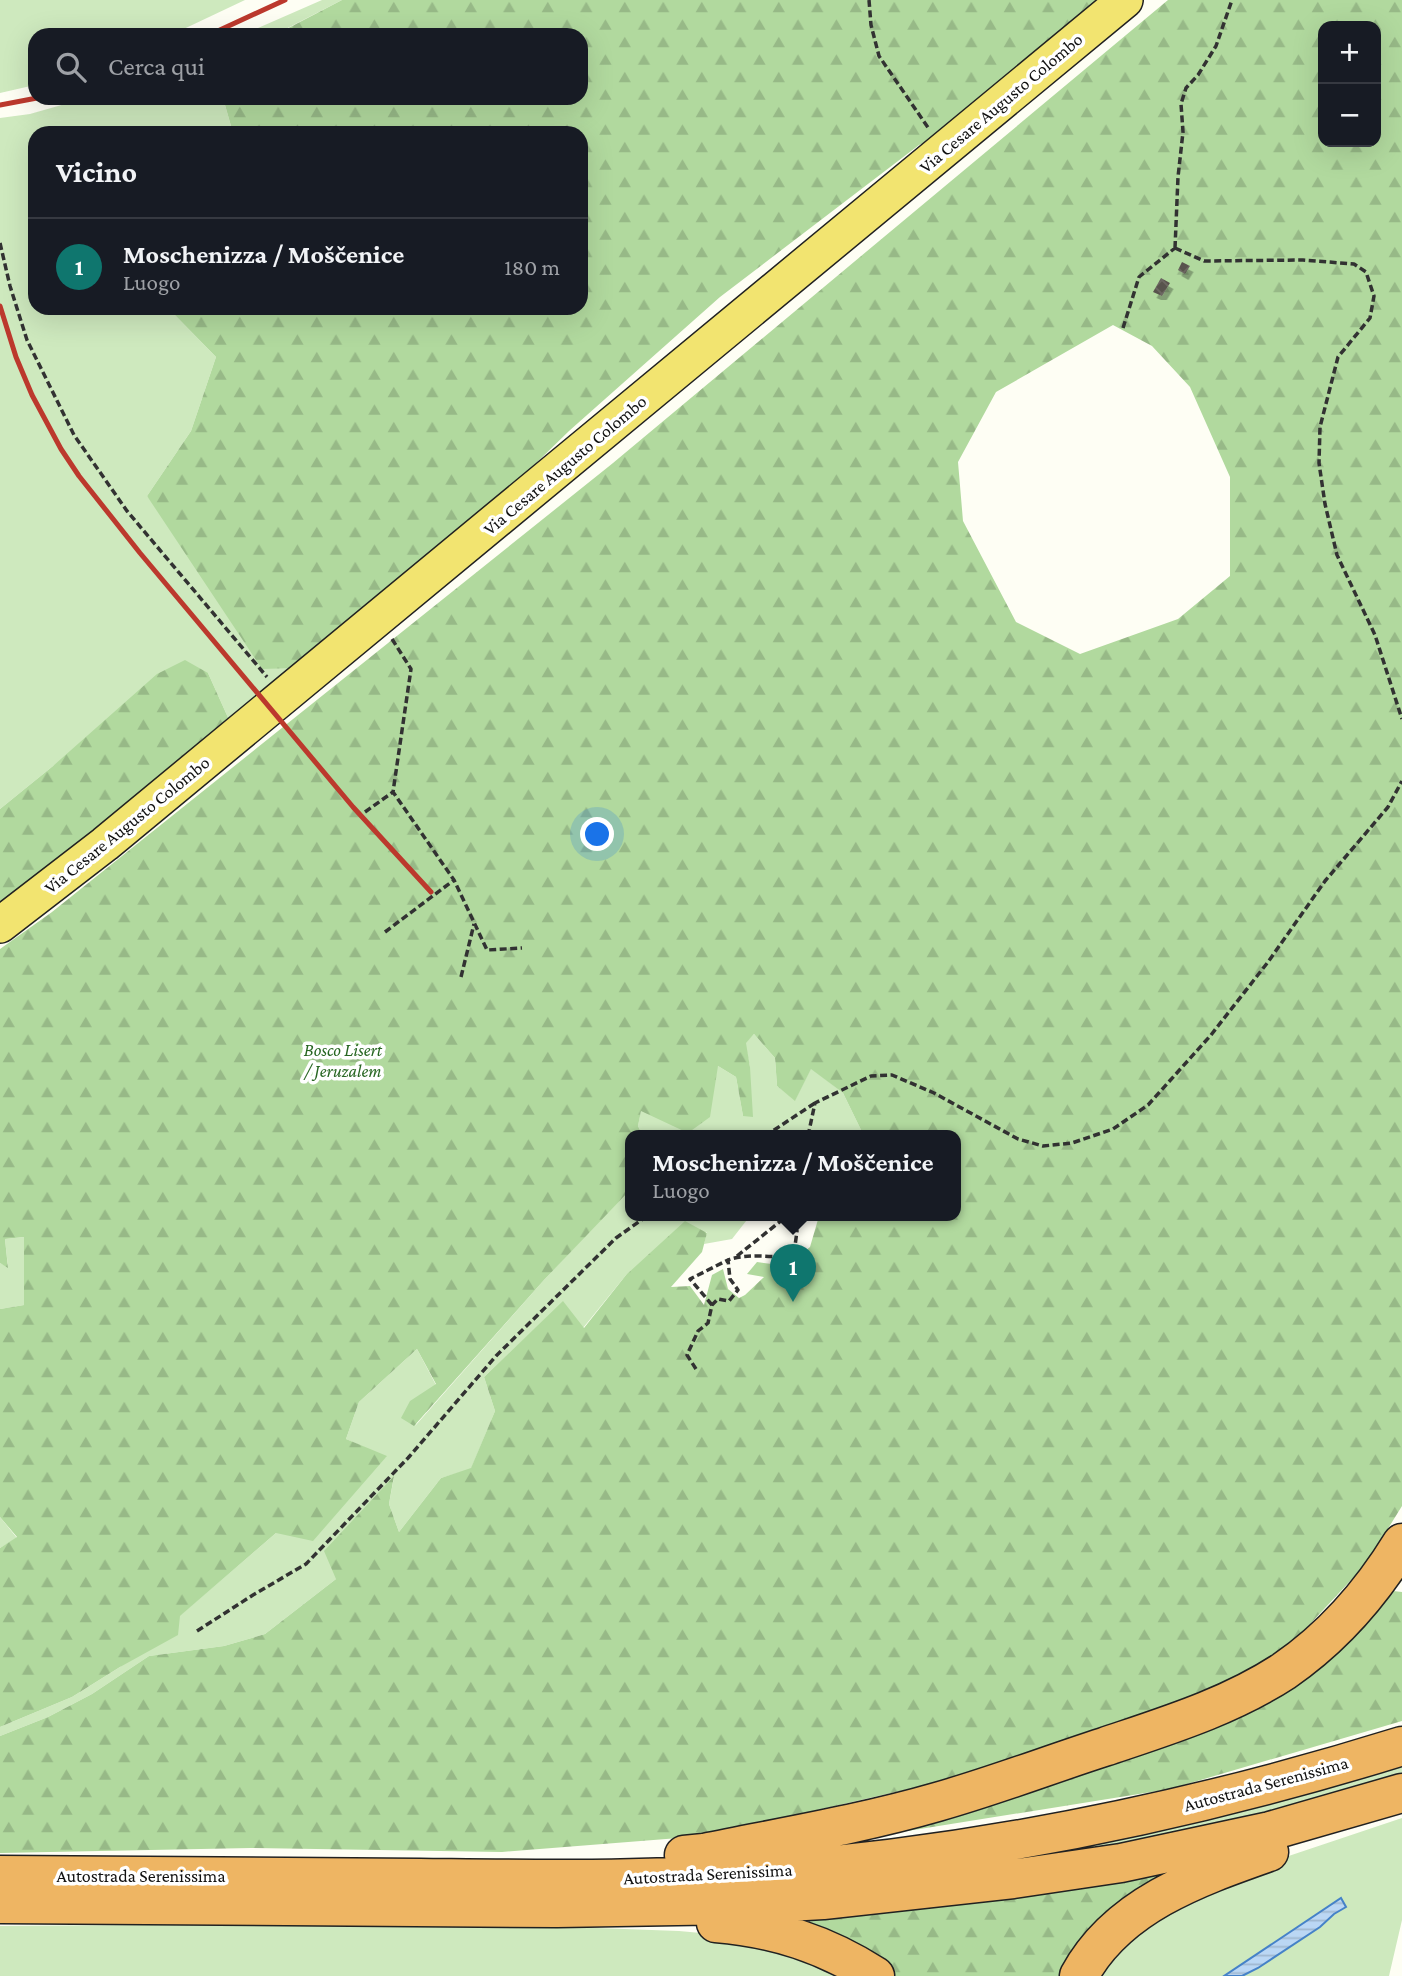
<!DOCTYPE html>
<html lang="it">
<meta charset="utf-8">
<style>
:root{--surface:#171b24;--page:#242831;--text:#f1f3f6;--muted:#9ea1a6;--line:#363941;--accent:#0f766e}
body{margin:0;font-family:"Crimson Pro",serif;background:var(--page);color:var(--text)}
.controls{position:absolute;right:21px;top:21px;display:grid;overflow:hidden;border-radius:14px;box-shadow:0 7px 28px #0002}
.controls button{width:63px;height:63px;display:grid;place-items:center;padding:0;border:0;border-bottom:2px solid var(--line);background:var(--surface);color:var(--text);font:35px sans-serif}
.you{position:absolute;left:598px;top:835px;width:24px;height:24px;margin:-18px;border:5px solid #fff;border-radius:50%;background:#1a73e8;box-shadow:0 0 0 10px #1a73e833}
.badge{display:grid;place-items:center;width:46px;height:46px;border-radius:50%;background:var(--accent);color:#fff;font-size:23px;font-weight:700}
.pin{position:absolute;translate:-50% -58px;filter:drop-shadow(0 2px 4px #0008)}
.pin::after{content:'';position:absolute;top:37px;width:24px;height:21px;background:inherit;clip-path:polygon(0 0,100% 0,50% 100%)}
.popup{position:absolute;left:625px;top:1130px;width:336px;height:91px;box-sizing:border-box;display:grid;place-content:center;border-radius:14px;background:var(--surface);filter:drop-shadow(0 2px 5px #0005);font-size:23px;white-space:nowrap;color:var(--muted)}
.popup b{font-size:26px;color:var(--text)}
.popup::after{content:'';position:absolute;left:50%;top:100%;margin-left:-14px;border:14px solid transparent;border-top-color:var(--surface)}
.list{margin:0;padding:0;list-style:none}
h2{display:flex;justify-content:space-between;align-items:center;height:91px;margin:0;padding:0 28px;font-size:30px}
h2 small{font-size:23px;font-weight:400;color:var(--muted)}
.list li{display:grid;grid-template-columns:46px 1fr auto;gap:21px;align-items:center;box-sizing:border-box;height:98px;padding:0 28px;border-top:2px solid var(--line)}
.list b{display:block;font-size:26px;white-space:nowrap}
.list p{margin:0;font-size:23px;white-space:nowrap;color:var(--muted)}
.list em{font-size:23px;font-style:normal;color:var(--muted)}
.icon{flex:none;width:38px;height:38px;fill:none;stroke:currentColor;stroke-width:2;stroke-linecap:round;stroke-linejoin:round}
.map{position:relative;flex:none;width:1402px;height:1976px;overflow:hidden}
.search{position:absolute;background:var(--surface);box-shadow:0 7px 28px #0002;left:28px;top:28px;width:560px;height:77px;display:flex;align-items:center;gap:18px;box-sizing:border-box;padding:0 24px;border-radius:21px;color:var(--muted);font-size:26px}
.panel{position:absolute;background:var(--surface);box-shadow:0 7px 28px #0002;left:28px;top:126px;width:560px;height:189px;border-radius:21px}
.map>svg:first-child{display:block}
.green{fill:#cee9be}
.forest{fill:url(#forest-firs);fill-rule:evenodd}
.water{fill:url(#water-rules);stroke:#4582c8;stroke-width:2}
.building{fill:url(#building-cross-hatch);filter:url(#shadow)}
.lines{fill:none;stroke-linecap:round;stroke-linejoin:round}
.primary-casing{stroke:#212121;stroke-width:38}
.highway-casing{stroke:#212121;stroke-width:41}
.path{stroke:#323232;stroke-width:3.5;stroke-dasharray:7 3.5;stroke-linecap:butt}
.primary{stroke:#f2e470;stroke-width:35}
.highway{stroke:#eeb563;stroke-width:38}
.rail{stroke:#bc392d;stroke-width:5}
.labels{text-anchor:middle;stroke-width:7;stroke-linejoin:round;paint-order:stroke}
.street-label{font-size:18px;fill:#101010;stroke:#fff}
.park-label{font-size:18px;font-style:italic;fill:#276622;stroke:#fff}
</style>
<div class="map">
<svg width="1402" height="1976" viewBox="0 0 1402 1976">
<defs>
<pattern id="forest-firs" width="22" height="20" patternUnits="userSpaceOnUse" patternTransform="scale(1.75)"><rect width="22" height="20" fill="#b1d99e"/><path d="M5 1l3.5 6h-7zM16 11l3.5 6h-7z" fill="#97b987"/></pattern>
<pattern id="water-rules" width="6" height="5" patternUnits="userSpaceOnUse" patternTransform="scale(1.75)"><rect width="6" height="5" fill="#bbd7f4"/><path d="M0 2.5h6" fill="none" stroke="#a0b8d0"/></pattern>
<pattern id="building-cross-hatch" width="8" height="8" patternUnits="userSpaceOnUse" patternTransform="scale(1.75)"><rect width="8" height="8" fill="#59534d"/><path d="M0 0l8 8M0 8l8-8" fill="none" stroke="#6c6762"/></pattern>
<filter id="shadow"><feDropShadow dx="3.5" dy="6" stdDeviation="0" flood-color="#0004"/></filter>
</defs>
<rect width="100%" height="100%" fill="#fefef4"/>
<path class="green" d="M0 0H245L171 35H35V85L0 93Z
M322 0H342L274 35H242Z
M86 98H223L233 133H35V308H168L216 357 191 431 147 496 294 668 230 722 208 673 53 766 0 809V118L30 114Z
M754 1034 775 1058 777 1086 795 1100 811 1068 843 1093 862 1132V1136H643L638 1126 641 1110 718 1066 736 1077 743 1116 750 1067 745 1043Z
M630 1188V1216H750L732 1239 704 1244 707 1232 626 1275 583 1328 563 1302 484 1377 495 1411 471 1469 441 1478 399 1532 389 1504 394 1477 336 1579 265 1634 224 1646 149 1656 92 1694 48 1717 0 1736V1727L72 1697 120 1667 276 1533 386 1457 346 1439 359 1402 417 1349 436 1385 415 1426 544 1280Z
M24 1237V1305L0 1309V1263L8 1267 5 1239Z
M0 1517 17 1538 0 1548Z
M1402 1758V1775C1354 1788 1076 1868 1046 1850Z
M1402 1818V1920L1389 1976H1242L1320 1927 1334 1914 1345 1907 1302 1926 1224 1976H1092L1123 1937 1226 1877Z
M463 1923 679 1931 766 1939 855 1976H0V1926Z"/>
<path class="forest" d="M342 0H1100L950 132 919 145 720 297 569 431 493 505 294 668 262 669 147 496 191 431 216 357 168 308H581V133H233L223 98H581V35H275Z
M1168 0H1402V1506L1366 1564 1283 1653 1172 1712 1022 1763 704 1836 502 1852 251 1848 0 1853V1736L48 1717 92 1694 149 1656 224 1646 265 1634 336 1579 324 1551 394 1476 389 1504 399 1532 441 1478 471 1468 495 1411 484 1377 563 1301 584 1328 626 1275 685 1221 707 1233 702 1252 671 1287 690 1286 704 1305 712 1275 723 1269 728 1289 739 1298 745 1295 764 1277 747 1274 757 1262 787 1266 810 1247 819 1216H956V1136H862V1132L843 1093 811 1069 795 1101 777 1086 775 1058 754 1034 746 1043 750 1067 753 1117 743 1116 736 1077 718 1066 710 1117 688 1133 641 1111 638 1126 643 1136H630V1190L544 1280 414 1426 401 1418 410 1401 436 1384 417 1349 359 1402 346 1439 387 1456 313 1541 276 1533 180 1616 178 1635 120 1667 72 1697 0 1727V1548L17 1537 0 1517V1309L24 1305V1237L5 1239 8 1268 0 1263V949L52 912 613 463ZM1323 26H1376V142H1323ZM1113 325 1152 346 1190 387 1230 477V576L1178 619 1080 654 1016 622 963 521 958 462 996 392Z
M185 660 208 673 230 722 0 909V809L53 766 157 674Z
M1393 1591 1402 1592V1721L1170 1789 845 1841 1067 1777Z
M1195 1865 1068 1976H893L808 1927 809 1921 815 1920Z"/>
<path class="water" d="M1341 1898 1346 1907 1334 1914 1320 1927 1258 1968 1242 1976H1224Z"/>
<path class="building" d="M1182 262 1190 266 1185 274 1178 270Z
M1161 278 1170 283 1162 296 1153 292Z"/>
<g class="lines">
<g class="primary-casing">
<path id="primary" d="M0 925 105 844 1125 0"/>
</g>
<g class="highway-casing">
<path id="highway" d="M684 1855 704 1853C782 1837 861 1824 937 1802 994 1786 1048 1765 1104 1747 1166 1726 1229 1707 1284 1671 1332 1638 1372 1592 1402 1543
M0 1875C140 1875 280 1876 420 1878 524 1879 629 1881 733 1874 961 1859 1184 1814 1402 1746
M0 1904 557 1908 737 1905 823 1900 1013 1879 1121 1863 1270 1831 1402 1793
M716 1923C775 1928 825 1944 875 1976
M1079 1976C1117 1905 1198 1877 1269 1852"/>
</g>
<path class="path" d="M869 0 871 25 879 56 929 129
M0 243 10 286 27 340 74 435 127 511 267 677
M1175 248 1204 261 1303 260 1354 264 1366 272 1374 296 1370 318 1338 357 1320 427 1319 463 1325 504 1337 555 1375 635 1402 719
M1175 248 1178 177 1183 132 1181 104 1186 88 1198 75 1216 46 1232 0
M1123 328 1139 277 1175 248
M392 639 411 669 393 792 454 880 487 950 522 948
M365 812 393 792
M385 932 454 880
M461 977 474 924
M765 1136 815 1103
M808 1136 815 1103 871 1076 892 1075 934 1093 1018 1139 1043 1146 1072 1143 1113 1129 1148 1105 1211 1035 1268 962 1325 881 1388 807 1402 781
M791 1216 797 1231 795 1246 809 1278
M737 1256 787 1216
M800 1281 791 1271 802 1265
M712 1305 690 1279 728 1260
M696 1369 687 1355 698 1331 708 1323 712 1305 718 1299 729 1301 738 1290 730 1279 728 1260C746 1253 784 1256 802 1262
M197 1631 253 1595 306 1564 408 1458 496 1356 616 1238 647 1216"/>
<use href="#primary" class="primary"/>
<use href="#highway" class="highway"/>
<path class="rail" d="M209 35 285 0
M0 105 37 98
M0 306 16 357 32 395 61 449 79 476 140 553 353 807 431 892"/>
</g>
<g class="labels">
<g class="street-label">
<text transform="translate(1001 103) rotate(-40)" y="6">Via Cesare Augusto Colombo</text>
<text transform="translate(565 465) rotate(-40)" y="6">Via Cesare Augusto Colombo</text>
<text transform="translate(127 825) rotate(-39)" y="6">Via Cesare Augusto Colombo</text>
<text transform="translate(1266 1784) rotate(-15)" y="6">Autostrada Serenissima</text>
<text transform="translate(708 1874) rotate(-3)" y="6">Autostrada Serenissima</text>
<text x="141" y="1882">Autostrada Serenissima</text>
</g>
<g class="park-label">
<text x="343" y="1056">Bosco Lisert<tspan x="343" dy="21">/ Jeruzalem</tspan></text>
</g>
</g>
</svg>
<div class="controls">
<button>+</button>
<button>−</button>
</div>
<div class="you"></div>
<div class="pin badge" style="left:793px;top:1302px">1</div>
<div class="popup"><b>Moschenizza / Moščenice</b>Luogo</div>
<div class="search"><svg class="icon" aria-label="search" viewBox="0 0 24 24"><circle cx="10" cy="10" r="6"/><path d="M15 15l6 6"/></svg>Cerca qui</div>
<section class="panel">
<h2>Vicino<small></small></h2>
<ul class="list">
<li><span class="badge">1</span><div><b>Moschenizza / Moščenice</b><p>Luogo</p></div><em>180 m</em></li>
</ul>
</section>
</div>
